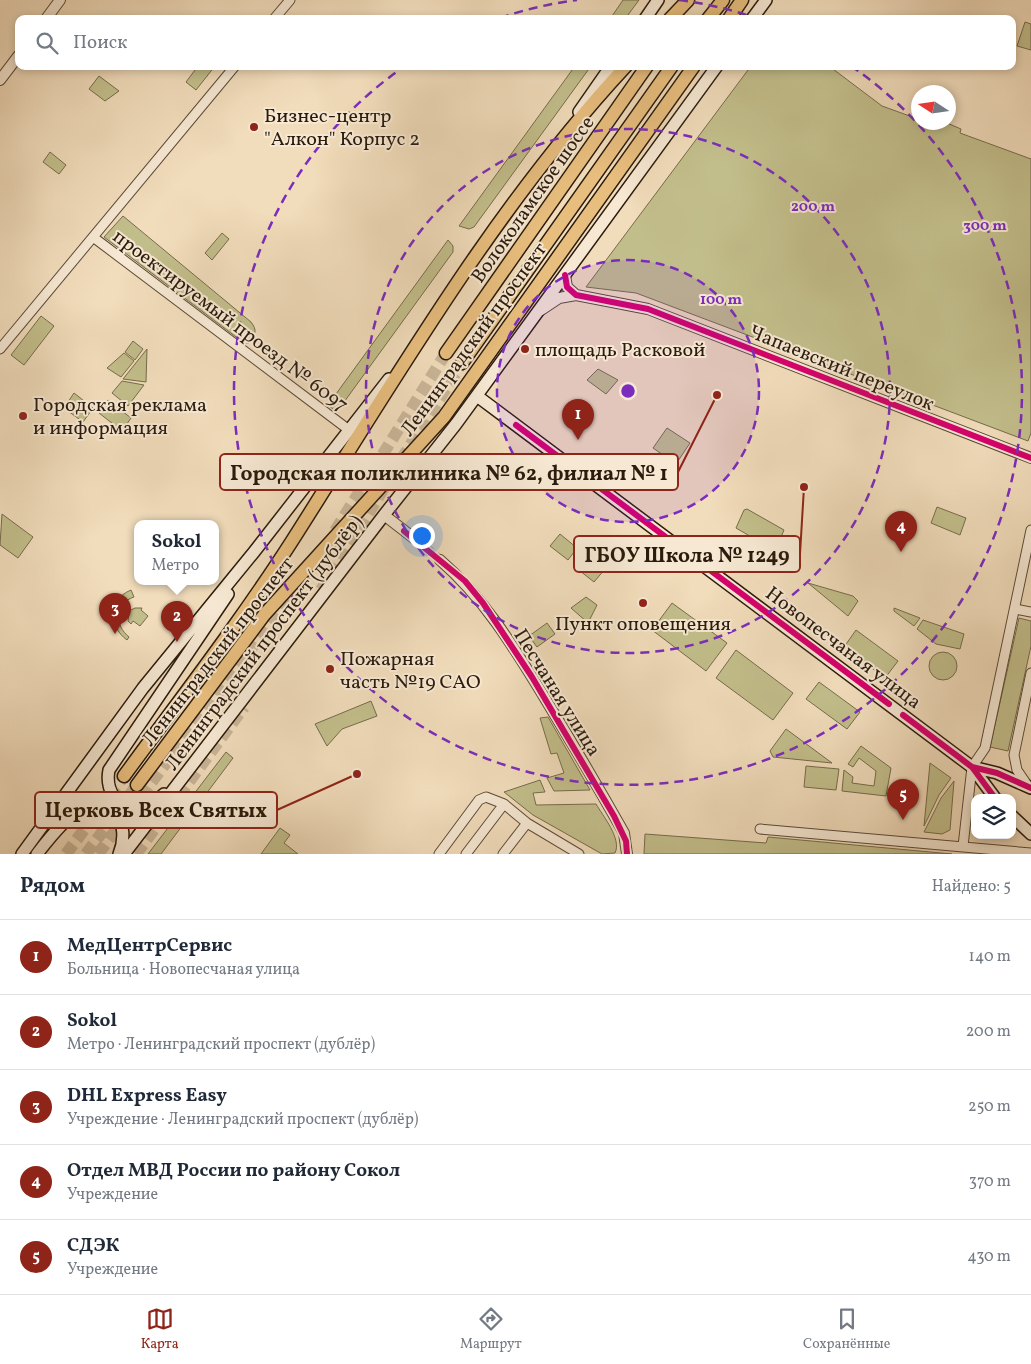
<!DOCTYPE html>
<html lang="ru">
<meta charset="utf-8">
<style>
:root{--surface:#fff;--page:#f2f2f3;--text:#1f2937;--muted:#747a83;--line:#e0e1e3;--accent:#8f2418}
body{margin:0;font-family:Vollkorn,serif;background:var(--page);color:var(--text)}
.controls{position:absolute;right:15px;bottom:15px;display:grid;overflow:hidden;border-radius:10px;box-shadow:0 2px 8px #0003}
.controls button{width:45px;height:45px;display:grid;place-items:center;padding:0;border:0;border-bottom:1px solid var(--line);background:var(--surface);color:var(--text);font:25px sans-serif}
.compass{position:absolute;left:911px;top:85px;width:45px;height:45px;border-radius:50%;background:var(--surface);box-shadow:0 2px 8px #0003;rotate:282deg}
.you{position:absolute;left:421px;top:535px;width:18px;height:18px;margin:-12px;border:4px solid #fff;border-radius:50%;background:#1a73e8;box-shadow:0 0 0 8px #1a73e833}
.badge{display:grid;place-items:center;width:32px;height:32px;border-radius:50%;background:var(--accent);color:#fff;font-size:16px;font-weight:700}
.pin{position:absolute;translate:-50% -41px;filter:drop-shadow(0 1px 2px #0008)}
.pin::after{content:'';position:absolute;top:26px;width:18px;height:15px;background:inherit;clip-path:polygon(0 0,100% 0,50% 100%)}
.popup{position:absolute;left:134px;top:520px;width:85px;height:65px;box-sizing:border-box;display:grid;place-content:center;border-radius:10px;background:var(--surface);filter:drop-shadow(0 1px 4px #0005);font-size:16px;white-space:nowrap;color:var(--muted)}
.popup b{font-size:19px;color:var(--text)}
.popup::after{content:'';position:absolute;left:50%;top:100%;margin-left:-10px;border:10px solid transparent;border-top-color:var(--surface)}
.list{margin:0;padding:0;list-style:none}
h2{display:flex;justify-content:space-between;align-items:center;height:65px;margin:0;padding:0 20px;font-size:21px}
h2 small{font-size:16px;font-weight:400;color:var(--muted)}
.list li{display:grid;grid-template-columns:32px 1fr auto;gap:15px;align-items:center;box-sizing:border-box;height:75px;padding:0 20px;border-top:1px solid var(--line)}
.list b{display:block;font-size:19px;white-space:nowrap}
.list p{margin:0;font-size:16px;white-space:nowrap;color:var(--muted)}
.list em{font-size:16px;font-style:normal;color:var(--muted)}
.icon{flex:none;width:28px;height:28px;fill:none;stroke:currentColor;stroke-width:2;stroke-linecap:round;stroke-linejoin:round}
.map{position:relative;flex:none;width:1031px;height:854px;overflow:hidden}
.search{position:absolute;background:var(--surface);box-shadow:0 2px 8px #0003;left:15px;right:15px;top:15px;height:55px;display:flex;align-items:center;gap:12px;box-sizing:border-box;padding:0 18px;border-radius:10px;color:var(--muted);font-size:19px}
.sheet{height:440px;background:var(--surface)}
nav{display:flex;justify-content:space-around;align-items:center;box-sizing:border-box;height:70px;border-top:1px solid var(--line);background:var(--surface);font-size:14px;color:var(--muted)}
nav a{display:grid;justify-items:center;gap:2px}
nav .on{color:var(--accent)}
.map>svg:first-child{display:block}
.green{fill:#c2be8b;stroke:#766c4c}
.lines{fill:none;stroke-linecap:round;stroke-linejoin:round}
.tertiary-tunnel{stroke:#c9b598;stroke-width:10;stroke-dasharray:10 5;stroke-linecap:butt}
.primary-tunnel{stroke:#c9b598;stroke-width:12;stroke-dasharray:12 6;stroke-linecap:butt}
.minor-casing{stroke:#5c4b38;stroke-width:11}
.tertiary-casing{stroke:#5c4b38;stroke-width:12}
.secondary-casing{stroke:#2b1b0d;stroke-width:14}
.primary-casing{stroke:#2b1b0d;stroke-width:15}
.minor{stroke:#f6e8d3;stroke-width:9}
.tertiary{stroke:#f6e8d3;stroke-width:10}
.secondary{stroke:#f6e8d3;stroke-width:11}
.primary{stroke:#e8be7e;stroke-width:12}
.cycleway-casing{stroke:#f6e8d3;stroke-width:9}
.cycleway{stroke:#d6006c;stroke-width:6}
.ring{fill:none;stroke:#7b2cbf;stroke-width:2.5;stroke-dasharray:9 6}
.poi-dot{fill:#8f2418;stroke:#f6e8d3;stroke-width:2}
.labels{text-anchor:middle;stroke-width:4;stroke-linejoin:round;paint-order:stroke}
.poi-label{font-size:20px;fill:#2b1b0d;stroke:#f6e8d3;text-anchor:start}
.street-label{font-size:20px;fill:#2b1b0d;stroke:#f6e8d3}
.centre{fill:#7b2cbf;stroke:#f6e8d3;stroke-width:2.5}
.ring-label{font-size:15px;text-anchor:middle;font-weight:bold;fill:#7b2cbf;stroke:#f6e8d3;stroke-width:4;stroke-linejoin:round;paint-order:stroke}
.leader{fill:none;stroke:#8f2418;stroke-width:2}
.callout-dot{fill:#8f2418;stroke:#f6e8d3;stroke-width:2}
.callout{fill:#f6e8d3;stroke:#8f2418;stroke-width:2}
.callout-label{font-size:21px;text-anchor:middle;font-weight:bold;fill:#2b1b0d}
</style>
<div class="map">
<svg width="1031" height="854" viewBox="0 0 1031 854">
<rect width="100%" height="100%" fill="#f1dcbb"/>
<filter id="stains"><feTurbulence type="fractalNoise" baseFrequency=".004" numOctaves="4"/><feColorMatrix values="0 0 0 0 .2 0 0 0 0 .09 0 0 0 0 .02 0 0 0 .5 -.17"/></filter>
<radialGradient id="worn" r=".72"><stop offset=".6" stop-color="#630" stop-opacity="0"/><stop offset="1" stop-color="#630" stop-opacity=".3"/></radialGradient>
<path class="green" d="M623 0H639L625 19H610Z
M1025 22 1031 24V50L1017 46Z
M198 66H215L196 90 186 82Z
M575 66H591L474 227 469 229 459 226Z
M751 66H829L882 106 918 119V122L947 123 961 129 960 133 1031 159V433L1028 441 636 293 586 287Z
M99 76 119 91 105 101 89 89Z
M50 152 66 165 59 174 43 162Z
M123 216 251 322C258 331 255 334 249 343H244L236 337 104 237Z
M222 233 229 239 212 260 205 253Z
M448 240 453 246V252L339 409H333L328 405Z
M41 316 54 326 24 365 11 355Z
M133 341 143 349 135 360 125 352Z
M147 349 146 382 123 379Z
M124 353 134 361 121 377 107 368Z
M598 369 618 380 606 394 587 380Z
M122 381 144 385 128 406 112 393Z
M74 393 93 408 83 422 64 408Z
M108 400 131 418 122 431 99 413Z
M667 428 690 443 676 464 653 448Z
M937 507 966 518 960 535 931 523Z
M747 509 784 530 776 549H772L736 528 744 510Z
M2 514 33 537 18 558 0 545Z
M560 534 577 548 568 560 550 546Z
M586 553 605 569 594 582 575 567Z
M808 583 853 596 858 601 848 616Z
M131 590 134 597C113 604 115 626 129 637L127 640C108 626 107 600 131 590Z
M586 597 597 605 588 623 571 608Z
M672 603 727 643 706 671 652 630Z
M135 608H142L141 610 148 616 140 626 133 621 131 624 128 621 129 611Z
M894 608 920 618 914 626 894 611Z
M1019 618 1031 621V646L1008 751 990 747Z
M923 620 964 634 960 649 936 644 917 629Z
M547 623 555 634 537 647 529 636Z
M856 630 898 661 885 678 844 647Z
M736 650 793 693 773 720 716 678Z
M929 666a14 14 0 1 1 28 0a14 14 0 1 1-28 0Z
M819 682 860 712 847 729 806 699Z
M371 701 377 716 342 729 327 746 315 724Z
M548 717 590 790 554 791 547 778 564 773 557 753 551 754 540 718Z
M786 729 832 763 773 757 770 751Z
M861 746 891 768 886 796 842 791 844 770 853 777 852 783 874 786 876 771 859 758 853 767 848 764Z
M226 752 233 758 161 854H148Z
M930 763 951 778 939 795 924 826Z
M806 766 839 769 836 790 804 787Z
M540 780 545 792 533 793 536 805 596 804C603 816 622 839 615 853L602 854 533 815 504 792Z
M954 781 950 830 942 834 924 832 941 798Z
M280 828 290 835 284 843 298 854H261Z
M645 834 766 843 768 837 952 854H644Z"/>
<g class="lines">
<path class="tertiary-tunnel" d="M424 546 440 560"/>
<path class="primary-tunnel" d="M401 460 462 363
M335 531 446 353
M321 590 384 488
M66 854 124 776
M86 854 137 785
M98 854 306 575
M136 854 244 707"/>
<g class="minor-casing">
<path id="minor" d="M274 19 290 0
M93 237 349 430
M0 349 235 66
M1015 609 1031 612
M1028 786 1017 770 1014 755 1031 673
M760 829 1031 853
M963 846 972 767 985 748 1031 530
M439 854 479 800 486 797 504 804 527 823 579 854
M466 854 504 804
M503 854 527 823"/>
</g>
<g class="tertiary-casing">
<path id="tertiary" d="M46 19 60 0
M0 80 19 55
M565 275 567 287 576 295 648 309 1031 458
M541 310 559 298 576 295
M384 515 424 546
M440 560C484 598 513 646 543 695 571 741 598 787 624 833L627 854"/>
</g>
<g class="secondary-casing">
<path id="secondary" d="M645 19 658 0
M752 19 766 0
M579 112 611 66
M477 396 972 767 995 798
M972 767 997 773 1031 788
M164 794C159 799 154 804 148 806 123 816 104 794 109 770L228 594
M1012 816 1031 834
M22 854 143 688 254 552 389 379
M37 854C47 841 66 817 80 810 114 793 131 825 119 854
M124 854 384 515 456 424 717 66"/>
</g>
<g class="primary-casing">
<path id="primary" d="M670 19 688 0
M708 19 723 0
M729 19 742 0
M446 353 647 66
M462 363 672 66
M124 776C181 698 240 622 292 541 396 378 494 208 626 66
M137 785 264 615 444 417 694 66"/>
</g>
<use href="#minor" class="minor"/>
<use href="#tertiary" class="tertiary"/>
<use href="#secondary" class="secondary"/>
<use href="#primary" class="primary"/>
<g class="cycleway-casing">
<path id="cycleway" d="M565 275 567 287 576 295 648 309 1031 458
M516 425 889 704
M404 531 465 581 483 603 532 677 614 816 626 841 627 854
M903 715 972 767 995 798
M972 767 997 773 1031 788"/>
</g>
<use href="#cycleway" class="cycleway"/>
</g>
<circle cx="628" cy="391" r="131" fill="#7b2cbf" fill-opacity=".12"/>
<g class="ring">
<circle cx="628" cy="391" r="131"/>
<circle cx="628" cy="391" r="262"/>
<path d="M500 18A394 394 0 0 1 577 0M679 0A394 394 0 0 1 756 18M851 66A394 394 0 1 1 405 66"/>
</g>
<g class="poi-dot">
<circle cx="254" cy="127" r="5"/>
<circle cx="525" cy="349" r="5"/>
<circle cx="23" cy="416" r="5"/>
<circle cx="643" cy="603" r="5"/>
<circle cx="330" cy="669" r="5"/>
</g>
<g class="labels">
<g class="poi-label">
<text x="264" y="122">Бизнес-центр<tspan x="264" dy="23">"Алкон" Корпус 2</tspan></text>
<text x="535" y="356">площадь Расковой</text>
<text x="33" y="411">Городская реклама<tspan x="33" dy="23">и информация</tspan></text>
<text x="643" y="630" text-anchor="middle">Пункт оповещения</text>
<text x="340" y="665">Пожарная<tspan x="340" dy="23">часть №19 САО</tspan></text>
</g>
<g class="street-label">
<text transform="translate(532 199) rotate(-55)" y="7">Волоколамское шоссе</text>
<text transform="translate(231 320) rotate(37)" y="7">проектируемый проезд № 6097</text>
<text transform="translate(473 339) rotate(-54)" y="7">Ленинградский проспект</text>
<text transform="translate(842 367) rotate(22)" y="7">Чапаевский переулок</text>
<text transform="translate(263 642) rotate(-53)" y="7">Ленинградский проспект (дублёр)</text>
<text transform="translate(844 647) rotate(37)" y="7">Новопесчаная улица</text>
<text transform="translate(217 651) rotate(-52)" y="7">Ленинградский проспект</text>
<text transform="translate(558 692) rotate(58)" y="7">Песчаная улица</text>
</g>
</g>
<circle cx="628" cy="391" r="8" class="centre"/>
<g class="ring-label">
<text x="813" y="211">200 m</text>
<text x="985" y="230">300 m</text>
<text x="721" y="304">100 m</text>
</g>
<path class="leader" d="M717 395L678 472M804 487L800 554M357 774L277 810"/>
<g class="callout-dot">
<circle cx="717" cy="395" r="5"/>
<circle cx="804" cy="487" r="5"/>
<circle cx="357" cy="774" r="5"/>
</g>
<g class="callout">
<rect x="220" y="454" width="458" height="36" rx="5"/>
<rect x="574" y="536" width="226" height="36" rx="5"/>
<rect x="35" y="792" width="242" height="36" rx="5"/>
</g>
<g class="callout-label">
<text x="449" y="480">Городская поликлиника № 62, филиал № 1</text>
<text x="687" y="562">ГБОУ Школа № 1249</text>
<text x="156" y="817">Церковь Всех Святых</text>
</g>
<rect width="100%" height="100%" filter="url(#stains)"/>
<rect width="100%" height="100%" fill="url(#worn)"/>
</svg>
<div class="controls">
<button><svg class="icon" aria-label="layers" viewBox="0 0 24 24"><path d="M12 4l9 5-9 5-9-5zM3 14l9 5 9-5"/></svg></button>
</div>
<svg class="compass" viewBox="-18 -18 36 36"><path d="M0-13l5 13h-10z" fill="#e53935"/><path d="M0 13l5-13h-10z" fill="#747a83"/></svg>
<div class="you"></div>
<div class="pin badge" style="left:578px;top:440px">1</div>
<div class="pin badge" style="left:177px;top:642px">2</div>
<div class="popup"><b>Sokol</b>Метро</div>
<div class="pin badge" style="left:115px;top:634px">3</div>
<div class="pin badge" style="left:901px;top:552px">4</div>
<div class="pin badge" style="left:903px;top:820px">5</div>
<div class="search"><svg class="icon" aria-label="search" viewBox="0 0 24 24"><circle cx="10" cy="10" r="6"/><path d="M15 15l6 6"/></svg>Поиск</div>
</div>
<section class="sheet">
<h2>Рядом<small>Найдено: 5</small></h2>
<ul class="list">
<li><span class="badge">1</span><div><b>МедЦентрСервис</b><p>Больница · Новопесчаная улица</p></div><em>140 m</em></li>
<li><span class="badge">2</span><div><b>Sokol</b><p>Метро · Ленинградский проспект (дублёр)</p></div><em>200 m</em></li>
<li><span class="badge">3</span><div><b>DHL Express Easy</b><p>Учреждение · Ленинградский проспект (дублёр)</p></div><em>250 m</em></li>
<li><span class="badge">4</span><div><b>Отдел МВД России по району Сокол</b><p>Учреждение</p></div><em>370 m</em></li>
<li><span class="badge">5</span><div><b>СДЭК</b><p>Учреждение</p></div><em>430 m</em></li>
</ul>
</section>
<nav>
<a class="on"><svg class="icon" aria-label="map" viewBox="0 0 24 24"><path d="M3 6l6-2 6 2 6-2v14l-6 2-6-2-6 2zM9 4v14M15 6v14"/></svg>Карта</a>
<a><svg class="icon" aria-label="directions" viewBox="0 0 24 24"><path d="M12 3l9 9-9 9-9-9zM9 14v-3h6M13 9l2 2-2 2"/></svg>Маршрут</a>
<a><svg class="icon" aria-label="saved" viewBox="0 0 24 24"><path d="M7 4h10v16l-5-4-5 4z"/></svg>Сохранённые</a>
</nav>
